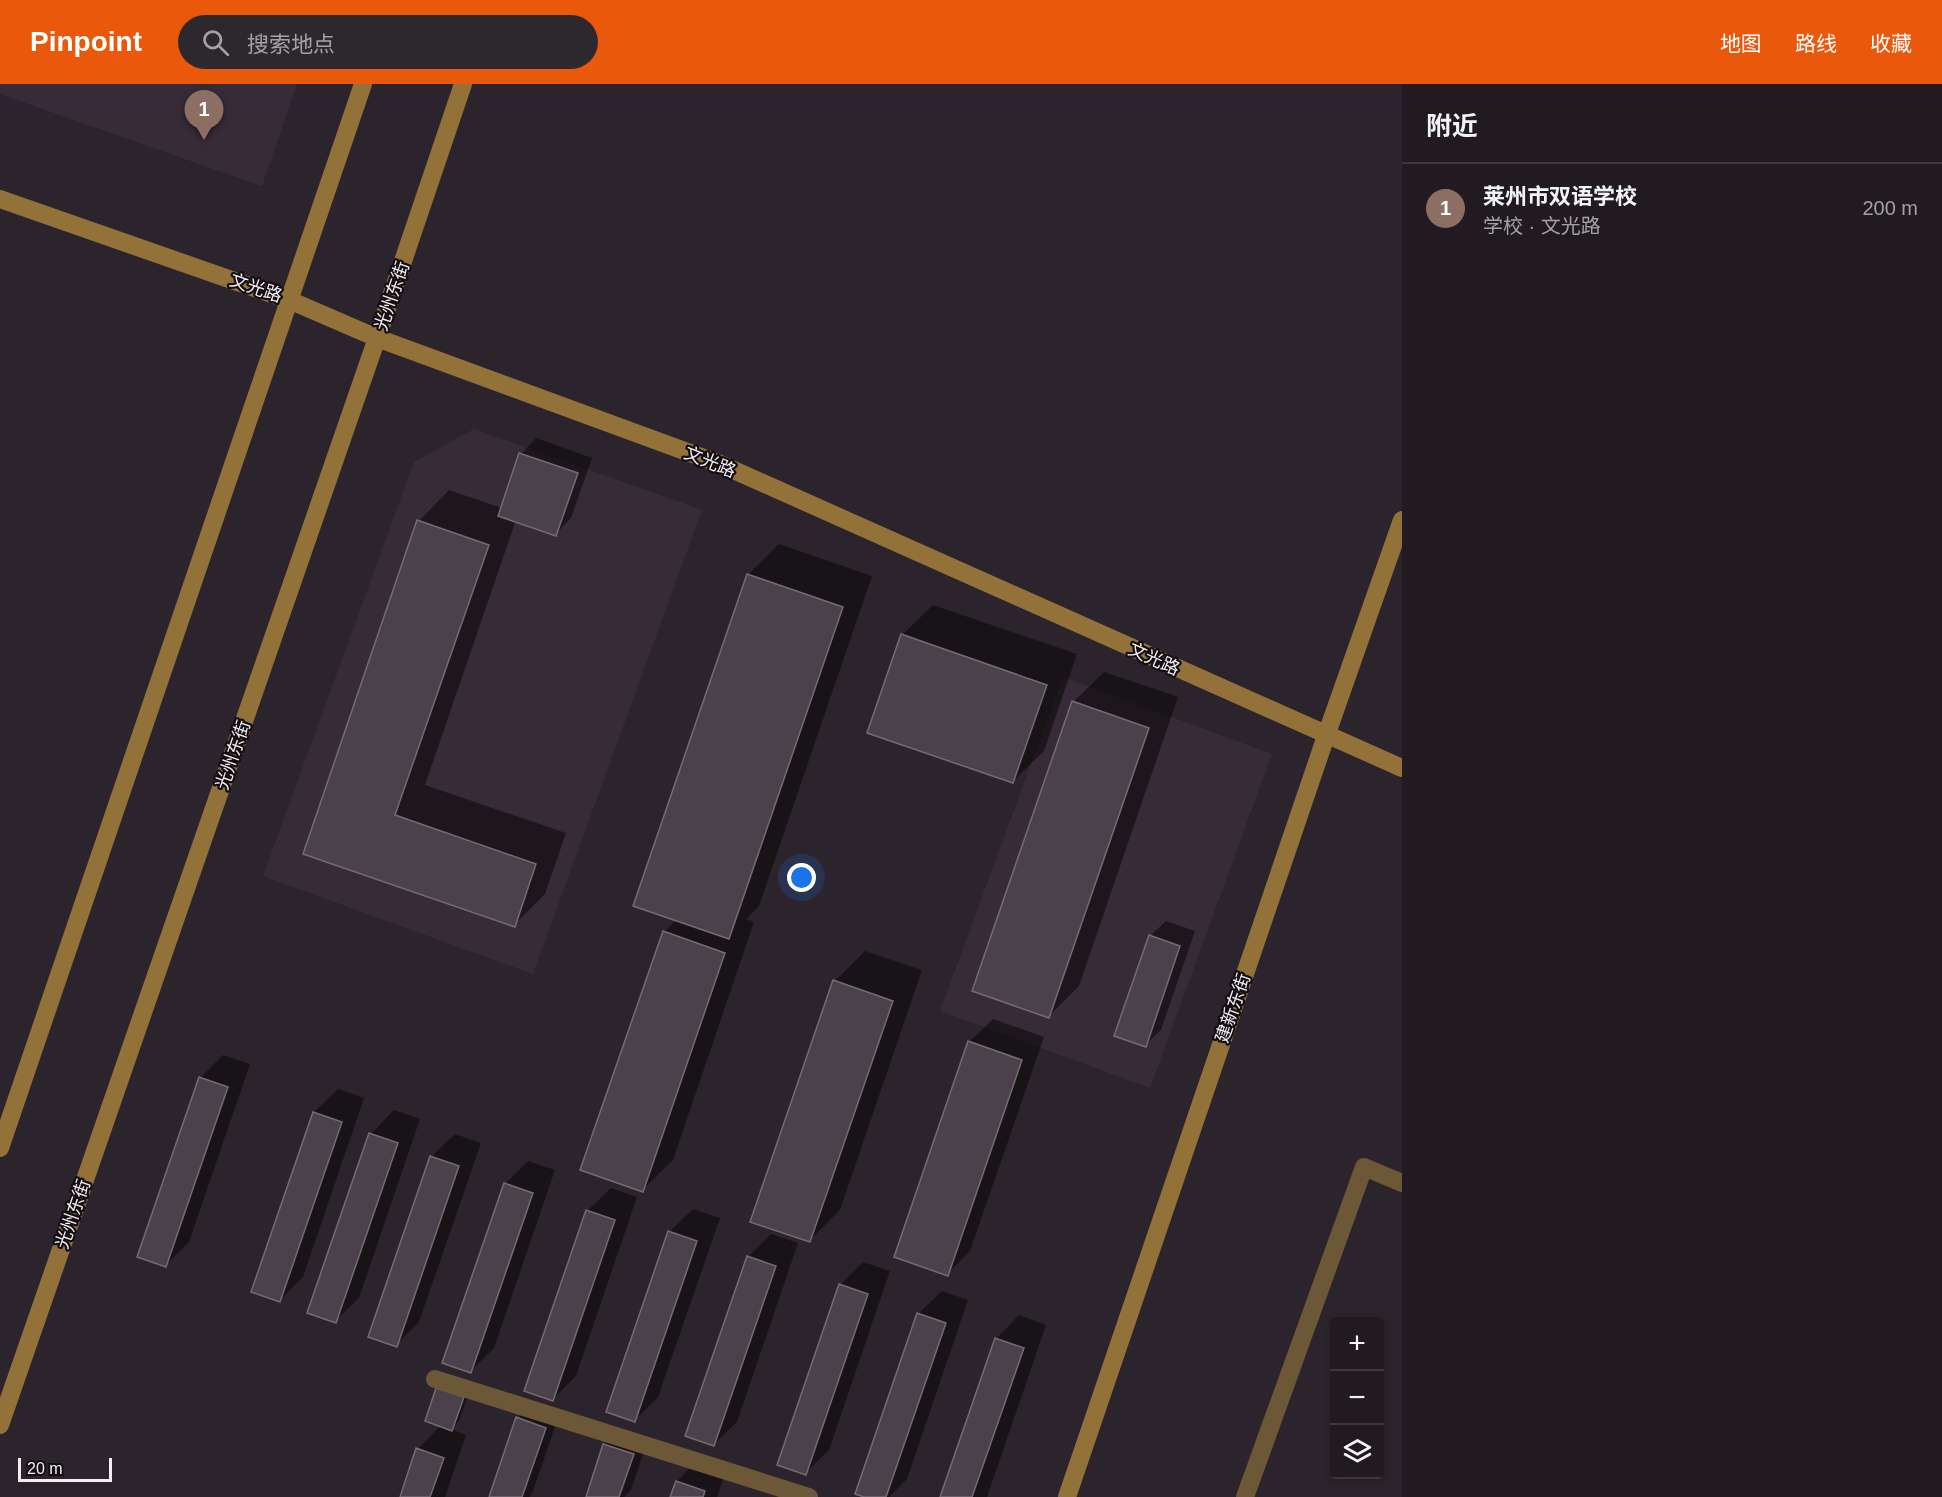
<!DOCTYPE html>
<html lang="zh">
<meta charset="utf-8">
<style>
:root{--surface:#211b21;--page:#2d282e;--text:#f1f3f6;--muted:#a2a1a5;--line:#3e393f;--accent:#ea580c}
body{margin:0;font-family:Arial,"Noto Sans SC",sans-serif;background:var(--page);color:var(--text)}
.controls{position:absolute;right:18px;bottom:18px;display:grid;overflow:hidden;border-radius:6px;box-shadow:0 3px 9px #0003}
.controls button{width:54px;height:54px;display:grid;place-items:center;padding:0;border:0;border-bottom:2px solid var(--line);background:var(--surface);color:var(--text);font:30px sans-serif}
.scale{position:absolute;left:18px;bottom:15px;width:94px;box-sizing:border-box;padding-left:6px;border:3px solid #f4eef4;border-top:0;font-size:16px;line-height:21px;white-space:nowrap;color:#f4eef4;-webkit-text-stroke:4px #120e12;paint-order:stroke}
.you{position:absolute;left:802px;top:794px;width:21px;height:21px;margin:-15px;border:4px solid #fff;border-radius:50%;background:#1a73e8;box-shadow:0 0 0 9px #1a73e833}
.badge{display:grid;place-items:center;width:39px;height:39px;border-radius:50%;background:var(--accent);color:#fff;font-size:20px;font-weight:700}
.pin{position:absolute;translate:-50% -50px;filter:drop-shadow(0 2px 3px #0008)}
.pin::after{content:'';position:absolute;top:32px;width:21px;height:18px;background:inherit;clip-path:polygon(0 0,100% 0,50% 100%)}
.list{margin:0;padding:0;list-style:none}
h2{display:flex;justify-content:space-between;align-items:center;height:78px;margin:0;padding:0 24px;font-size:26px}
h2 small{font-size:20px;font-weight:400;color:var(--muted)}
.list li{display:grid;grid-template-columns:39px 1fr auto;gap:18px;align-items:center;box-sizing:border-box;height:90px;padding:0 24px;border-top:2px solid var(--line)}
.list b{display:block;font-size:22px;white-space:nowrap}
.list p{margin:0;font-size:20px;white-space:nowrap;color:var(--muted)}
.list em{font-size:20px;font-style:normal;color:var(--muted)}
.icon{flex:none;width:33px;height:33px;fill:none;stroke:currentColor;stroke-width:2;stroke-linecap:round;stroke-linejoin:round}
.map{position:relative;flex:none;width:1402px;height:1413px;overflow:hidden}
header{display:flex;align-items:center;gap:36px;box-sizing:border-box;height:84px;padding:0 30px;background:var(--accent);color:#fff}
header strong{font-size:28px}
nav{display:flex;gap:33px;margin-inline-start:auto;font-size:21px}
.search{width:420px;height:54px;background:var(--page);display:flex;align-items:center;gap:15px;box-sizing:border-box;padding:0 21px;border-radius:33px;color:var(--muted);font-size:22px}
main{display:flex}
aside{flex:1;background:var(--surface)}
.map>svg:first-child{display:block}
.built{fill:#372b38}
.shadow{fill:#0007}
.building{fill:#4a414a;stroke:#756b75;stroke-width:1.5}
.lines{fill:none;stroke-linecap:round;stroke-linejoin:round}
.street{stroke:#6c5836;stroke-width:18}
.secondary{stroke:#93723a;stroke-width:18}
.labels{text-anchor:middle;stroke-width:4.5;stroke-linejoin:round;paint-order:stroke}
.street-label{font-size:18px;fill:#f4eef4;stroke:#120e12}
</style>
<header>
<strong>Pinpoint</strong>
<div class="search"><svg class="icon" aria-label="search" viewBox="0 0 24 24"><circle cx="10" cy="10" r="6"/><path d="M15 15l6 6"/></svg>搜索地点</div>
<nav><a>地图</a><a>路线</a><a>收藏</a></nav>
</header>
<main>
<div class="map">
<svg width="1402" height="1413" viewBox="0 0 1402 1413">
<rect width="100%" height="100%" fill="#2c242c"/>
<path class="built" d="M0 0H297L262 102 0 10Z
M474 345 702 426 533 890 263 792 414 378Z
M1063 593 1272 670 1150 1004 940 927Z"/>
<path class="shadow" d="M536 354 592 374 571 434 556 450 516 436 425 701 566 749 545 810 514 841 304 769 419 437 449 406 502 424 521 370Z
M779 460 872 492 759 822 746 835 754 838 673 1076 642 1106 664 848 677 835 748 491Z
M933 521 1077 570 1044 667 1013 697 902 551Z
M1104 588 1178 613 1079 902 1049 932 1073 618Z
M1166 837 1195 847 1161 946 1145 961 1150 852Z
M865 867 922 886 840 1126 809 1157 835 897Z
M993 935 1044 953 970 1167 947 1190 969 958Z
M223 971 250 980 189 1158 165 1182 200 994Z
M338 1005 364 1014 303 1193 280 1216 253 1207 314 1028Z
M394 1026 420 1035 359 1214 335 1237 309 1228 371 1050Z
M455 1050 481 1059 419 1238 396 1261 431 1073Z
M528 1077 555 1086 494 1264 470 1288 505 1100Z
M611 1104 637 1113 576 1292 553 1315 587 1127Z
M693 1125 720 1134 658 1313 635 1336 669 1148Z
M771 1150 798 1159 737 1338 713 1361 748 1173Z
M863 1178 890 1187 829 1366 805 1389 840 1201Z
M942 1207 968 1216 907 1395 889 1413H869L918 1230Z
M1019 1231 1046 1241 987 1413H941L996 1255Z
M470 1306 459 1337 451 1345 466 1351 445 1413H401L418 1365 441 1341Z
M533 1319 560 1328 532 1410 529 1413H491L518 1334Z
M620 1345 648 1355 631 1406 624 1413H591L605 1361Z
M700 1374 727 1383 717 1413H672L677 1397Z"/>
<path class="building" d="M519 369 578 389 556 452 498 432Z
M417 436 489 461 395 731 536 780 515 843 303 770Z
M747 490 843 523 729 855 633 822Z
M901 550 1047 601 1013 699 867 649Z
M1072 617 1149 644 1049 934 972 907Z
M663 847 725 869 643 1108 580 1086Z
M1149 851 1180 862 1146 963 1114 952Z
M833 896 893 917 810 1158 750 1138Z
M968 957 1022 976 948 1192 894 1173Z
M199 993 228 1003 166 1183 137 1173Z
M313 1028 342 1038 280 1218 251 1208Z
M369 1049 398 1059 336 1239 307 1229Z
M430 1072 459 1082 397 1263 368 1253Z
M504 1099 533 1109 471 1289 442 1279Z
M586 1126 615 1136 553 1317 524 1307Z
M668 1147 697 1157 635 1338 606 1328Z
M747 1172 776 1182 714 1362 685 1352Z
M839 1200 868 1210 806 1391 777 1381Z
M917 1229 946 1239 886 1413H864L855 1410Z
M995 1254 1024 1264 972 1413H940Z
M436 1304 464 1313 452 1347 425 1337Z
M516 1333 546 1344 522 1413H489Z
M603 1360 634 1370 619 1413H586Z
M416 1364 444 1374 430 1413H400Z
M676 1397 705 1407 703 1413H670Z"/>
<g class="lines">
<path class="street" d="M435 1295 809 1413
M1245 1413 1364 1083 1402 1099"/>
<path class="secondary" d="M0 115 289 216 377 254 720 380 1402 684
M0 1064 363 0
M0 1341 377 254 463 0
M1067 1413 1326 652 1402 436"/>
</g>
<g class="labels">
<g class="street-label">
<text transform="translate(256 204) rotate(19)" y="6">文光路</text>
<text transform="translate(392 212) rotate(-71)" y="6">光州东街</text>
<text transform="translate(710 378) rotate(22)" y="6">文光路</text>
<text transform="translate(1154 575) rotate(24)" y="6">文光路</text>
<text transform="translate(233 671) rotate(-71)" y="6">光州东街</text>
<text transform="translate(1233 924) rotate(-71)" y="6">建新东街</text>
<text transform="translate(73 1130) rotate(-71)" y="6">光州东街</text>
</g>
</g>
</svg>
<div class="controls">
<button>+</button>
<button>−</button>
<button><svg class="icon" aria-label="layers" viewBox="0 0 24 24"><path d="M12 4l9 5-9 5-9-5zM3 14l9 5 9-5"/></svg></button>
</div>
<div class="scale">20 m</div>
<div class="you"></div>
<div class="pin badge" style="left:204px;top:56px;background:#8d6e63">1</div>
</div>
<aside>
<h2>附近<small></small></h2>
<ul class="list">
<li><span class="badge" style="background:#8d6e63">1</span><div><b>莱州市双语学校</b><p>学校 · 文光路</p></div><em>200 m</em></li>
</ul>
</aside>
</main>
